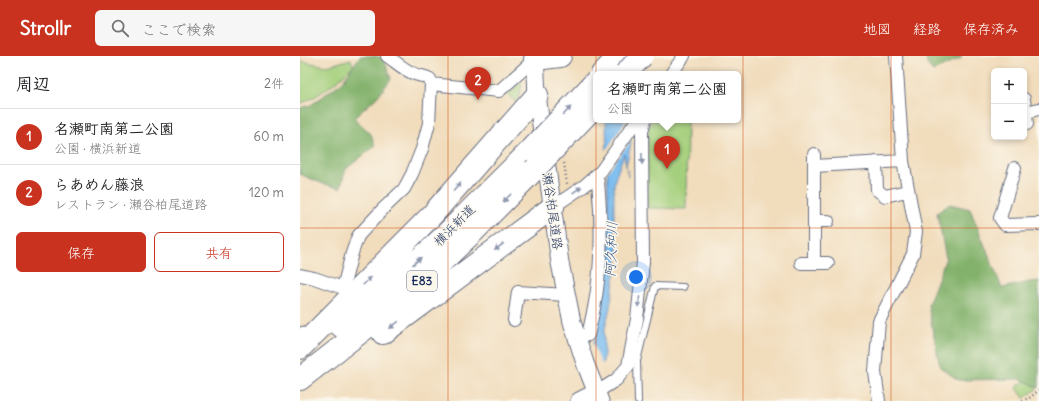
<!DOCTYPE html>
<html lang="ja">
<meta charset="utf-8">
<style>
:root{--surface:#fff;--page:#f6f6f6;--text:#202124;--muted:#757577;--line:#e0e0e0;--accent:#c8321e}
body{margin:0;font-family:Delius,"Klee One",sans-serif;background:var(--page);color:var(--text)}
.controls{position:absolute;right:12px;top:12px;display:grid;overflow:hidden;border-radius:6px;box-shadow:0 2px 6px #0003}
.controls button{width:36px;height:36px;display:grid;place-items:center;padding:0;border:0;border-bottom:1px solid var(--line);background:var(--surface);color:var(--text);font:20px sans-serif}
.you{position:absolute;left:336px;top:221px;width:14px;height:14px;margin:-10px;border:3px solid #fff;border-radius:50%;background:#1a73e8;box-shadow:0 0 0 6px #1a73e833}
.badge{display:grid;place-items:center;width:26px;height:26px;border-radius:50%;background:var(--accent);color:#fff;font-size:13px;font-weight:700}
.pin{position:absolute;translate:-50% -33px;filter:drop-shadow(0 1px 2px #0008)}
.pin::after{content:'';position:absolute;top:21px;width:14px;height:12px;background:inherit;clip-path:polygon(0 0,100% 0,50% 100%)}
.popup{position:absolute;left:293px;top:15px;width:148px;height:52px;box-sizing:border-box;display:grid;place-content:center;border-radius:6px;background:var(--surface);filter:drop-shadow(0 1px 3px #0005);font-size:13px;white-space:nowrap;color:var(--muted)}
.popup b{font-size:15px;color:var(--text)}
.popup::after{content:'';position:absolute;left:50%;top:100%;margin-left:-8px;border:8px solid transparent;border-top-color:var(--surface)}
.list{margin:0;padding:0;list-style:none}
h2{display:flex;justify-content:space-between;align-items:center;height:52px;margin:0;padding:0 16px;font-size:17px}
h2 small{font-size:13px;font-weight:400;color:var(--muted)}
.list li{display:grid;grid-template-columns:26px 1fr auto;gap:12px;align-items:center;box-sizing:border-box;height:56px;padding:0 16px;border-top:1px solid var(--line)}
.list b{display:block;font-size:15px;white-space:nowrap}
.list p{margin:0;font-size:13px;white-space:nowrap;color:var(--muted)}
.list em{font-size:13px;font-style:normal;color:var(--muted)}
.actions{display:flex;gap:8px;padding:12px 16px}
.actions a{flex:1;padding:9px 0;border:1px solid var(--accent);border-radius:6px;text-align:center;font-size:14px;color:var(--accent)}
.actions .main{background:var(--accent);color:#fff}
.icon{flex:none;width:22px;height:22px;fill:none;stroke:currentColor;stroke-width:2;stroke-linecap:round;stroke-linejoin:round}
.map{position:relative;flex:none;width:739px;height:345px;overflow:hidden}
header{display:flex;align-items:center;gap:24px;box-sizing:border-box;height:56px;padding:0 20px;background:var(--accent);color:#fff}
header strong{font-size:19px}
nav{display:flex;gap:22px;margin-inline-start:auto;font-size:14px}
.search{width:280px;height:36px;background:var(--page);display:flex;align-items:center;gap:10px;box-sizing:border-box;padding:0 14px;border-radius:6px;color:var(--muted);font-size:15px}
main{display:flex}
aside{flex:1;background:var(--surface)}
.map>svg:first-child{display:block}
.green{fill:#a4cf7c;stroke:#607f6d}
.forest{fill:#83b26c;stroke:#4f7065}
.water{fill:#7abcef;stroke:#4a76a6}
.pier{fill:#f1dcbb}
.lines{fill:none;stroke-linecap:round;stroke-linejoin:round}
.lane-casing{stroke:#666c7f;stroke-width:8}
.street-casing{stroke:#666c7f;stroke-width:14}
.secondary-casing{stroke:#666c7f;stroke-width:19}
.highway-casing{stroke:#666c7f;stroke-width:24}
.path{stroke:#666c7f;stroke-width:2.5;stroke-dasharray:1 3;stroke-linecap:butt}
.lane{stroke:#fff;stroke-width:6}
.street{stroke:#fff;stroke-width:12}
.secondary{stroke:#fff;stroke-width:17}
.highway{stroke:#fff;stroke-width:22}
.highway-bridge-casing{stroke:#666c7f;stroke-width:24;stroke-linecap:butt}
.highway-bridge{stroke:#fff;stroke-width:22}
.oneway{fill:#8d97ae}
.grid{fill:none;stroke:#d45514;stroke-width:1;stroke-opacity:0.55}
.labels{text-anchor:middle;stroke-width:3;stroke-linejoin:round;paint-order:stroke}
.shield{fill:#fbf7ec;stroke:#5e6b89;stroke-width:1}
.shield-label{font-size:12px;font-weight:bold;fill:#1b2f5e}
.street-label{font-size:13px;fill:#1b2f5e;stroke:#fbf7ec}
.water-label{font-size:14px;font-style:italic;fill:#38598a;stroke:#fbf7ec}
</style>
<header>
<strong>Strollr</strong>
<div class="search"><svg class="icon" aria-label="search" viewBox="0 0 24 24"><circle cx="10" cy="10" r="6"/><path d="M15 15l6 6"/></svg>ここで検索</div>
<nav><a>地図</a><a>経路</a><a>保存済み</a></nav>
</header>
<main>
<aside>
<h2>周辺<small>2件</small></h2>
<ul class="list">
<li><span class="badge">1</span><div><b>名瀬町南第二公園</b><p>公園 · 横浜新道</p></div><em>60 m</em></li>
<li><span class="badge">2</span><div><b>らあめん藤浪</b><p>レストラン · 瀬谷柏尾道路</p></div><em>120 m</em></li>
</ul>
<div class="actions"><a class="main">保存</a><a>共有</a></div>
</aside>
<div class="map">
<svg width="739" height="345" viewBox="0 0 739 345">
<rect width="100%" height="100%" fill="#fbf7ec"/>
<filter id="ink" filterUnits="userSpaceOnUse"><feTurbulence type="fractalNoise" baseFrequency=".025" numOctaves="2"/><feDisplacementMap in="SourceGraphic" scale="8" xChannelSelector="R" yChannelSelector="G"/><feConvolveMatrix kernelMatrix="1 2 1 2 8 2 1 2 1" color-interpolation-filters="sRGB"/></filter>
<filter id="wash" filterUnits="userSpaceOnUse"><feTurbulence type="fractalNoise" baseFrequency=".012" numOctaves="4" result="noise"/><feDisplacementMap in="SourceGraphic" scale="16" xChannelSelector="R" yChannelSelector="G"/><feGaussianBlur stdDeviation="0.9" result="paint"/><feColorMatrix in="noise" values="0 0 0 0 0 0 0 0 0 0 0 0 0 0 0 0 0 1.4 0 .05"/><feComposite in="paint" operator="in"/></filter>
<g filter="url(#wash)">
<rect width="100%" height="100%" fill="#f1dcbb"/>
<path class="green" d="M51 3 53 10C38 25 20 40 0 48V5L27 10Z
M218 27 222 29 219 40 215 46 207 38 215 34V30Z
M352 64H387L386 153 347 152 348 73Z
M729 322 737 333 724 342 716 331Z"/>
<path class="forest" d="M60 0H76L84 3 91 23 77 41 54 62 71 78 75 90 46 113 40 132 21 127 0 118V52L11 49 42 26Z
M626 0H662L660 3 633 15 627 8Z
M650 148 670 153 702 232 730 226 739 225V332L721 323 658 324 640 311 628 249 646 202 637 157Z"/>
<path class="water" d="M306 64H330L331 88 326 109 328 121 324 98 315 123 314 131V180L317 188 318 199 310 251 304 277V297L297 345H277L296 279 303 238 309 194Z"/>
<path class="pier" d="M326 64H332V83L306 118 305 96Z
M292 285 301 307 305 308 299 345H275Z"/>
</g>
<g filter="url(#ink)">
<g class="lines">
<g class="lane-casing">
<path id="lane" d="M0 276 2 274
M338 345 337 305 355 230 383 231"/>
</g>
<g class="street-casing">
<path id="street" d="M87 0C96 6 105 15 115 18 120 20 125 20 130 23L131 28 199 35 235 3
M371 18 384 0
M724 43 727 68
M726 56 739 53
M576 106 577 134 585 140 607 135
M514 110 603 105
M715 112 700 162 705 169 739 168
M253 151 284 130 301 115 337 64
M514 165H528
M501 207H528
M514 207V98
M0 219 14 222 43 232 52 197 58 180 83 153 104 133 112 118 122 93 129 67 131 28
M214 264 218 236 267 239
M288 279C290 271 292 261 294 252 302 211 302 168 298 126
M297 336 316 324 328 310 337 263 343 206 342 75 345 64
M579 345 575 316 579 265 613 198 616 176 603 105 596 0"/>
</g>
<g class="secondary-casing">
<path id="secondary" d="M235 0 237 39 260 207 272 266 285 307 300 345
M279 345 297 336"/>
</g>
<g class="highway-casing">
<path id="highway" d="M235 3 260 0
M302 18 319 0
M41 270 131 193 231 94
M83 277 253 151
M0 292 132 159 237 39
M0 323 103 243 174 175 234 114"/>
</g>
<path class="path" d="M264 107 267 128
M722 345 731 341 739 334"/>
<use href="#lane" class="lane"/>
<use href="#street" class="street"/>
<use href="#secondary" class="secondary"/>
<use href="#highway" class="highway"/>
<g class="highway-bridge-casing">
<path id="highway-bridge" d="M325 18 342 0
M231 94 296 25
M234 114 296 49"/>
</g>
<use href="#highway-bridge" class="highway-bridge"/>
</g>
<defs><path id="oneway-solid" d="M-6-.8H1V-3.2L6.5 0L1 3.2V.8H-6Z"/></defs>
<g class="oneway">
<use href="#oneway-solid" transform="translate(267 55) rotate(-47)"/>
<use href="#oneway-solid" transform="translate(342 103) rotate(89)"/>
<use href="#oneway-solid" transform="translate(157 131) rotate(-49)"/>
<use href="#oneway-solid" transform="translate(277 134) rotate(-34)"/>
<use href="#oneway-solid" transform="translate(207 142) rotate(134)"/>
<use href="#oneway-solid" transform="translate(199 191) rotate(143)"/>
<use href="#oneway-solid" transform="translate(117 205) rotate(-41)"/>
<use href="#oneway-solid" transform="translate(67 225) rotate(-45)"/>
<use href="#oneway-solid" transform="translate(339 246) rotate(96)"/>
<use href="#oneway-solid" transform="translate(94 269) rotate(143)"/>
</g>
</g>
<path class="grid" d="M148 0V345M296 0V345M443 0V345M591 0V345M0 172H739"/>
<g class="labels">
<rect class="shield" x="107" y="215" width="30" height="20" rx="3"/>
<g class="shield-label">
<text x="122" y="229">E83</text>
</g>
<g class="street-label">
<text transform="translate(253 155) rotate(82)" y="5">瀬谷柏尾道路</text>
<text transform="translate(154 169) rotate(-45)" y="5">横浜新道</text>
</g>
<g class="water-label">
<text transform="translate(311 193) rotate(-88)" y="5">阿久和川</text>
</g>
</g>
</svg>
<div class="controls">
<button>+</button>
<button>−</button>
</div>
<div class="you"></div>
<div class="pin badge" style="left:367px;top:113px">1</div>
<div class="popup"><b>名瀬町南第二公園</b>公園</div>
<div class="pin badge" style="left:178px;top:44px">2</div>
</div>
</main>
